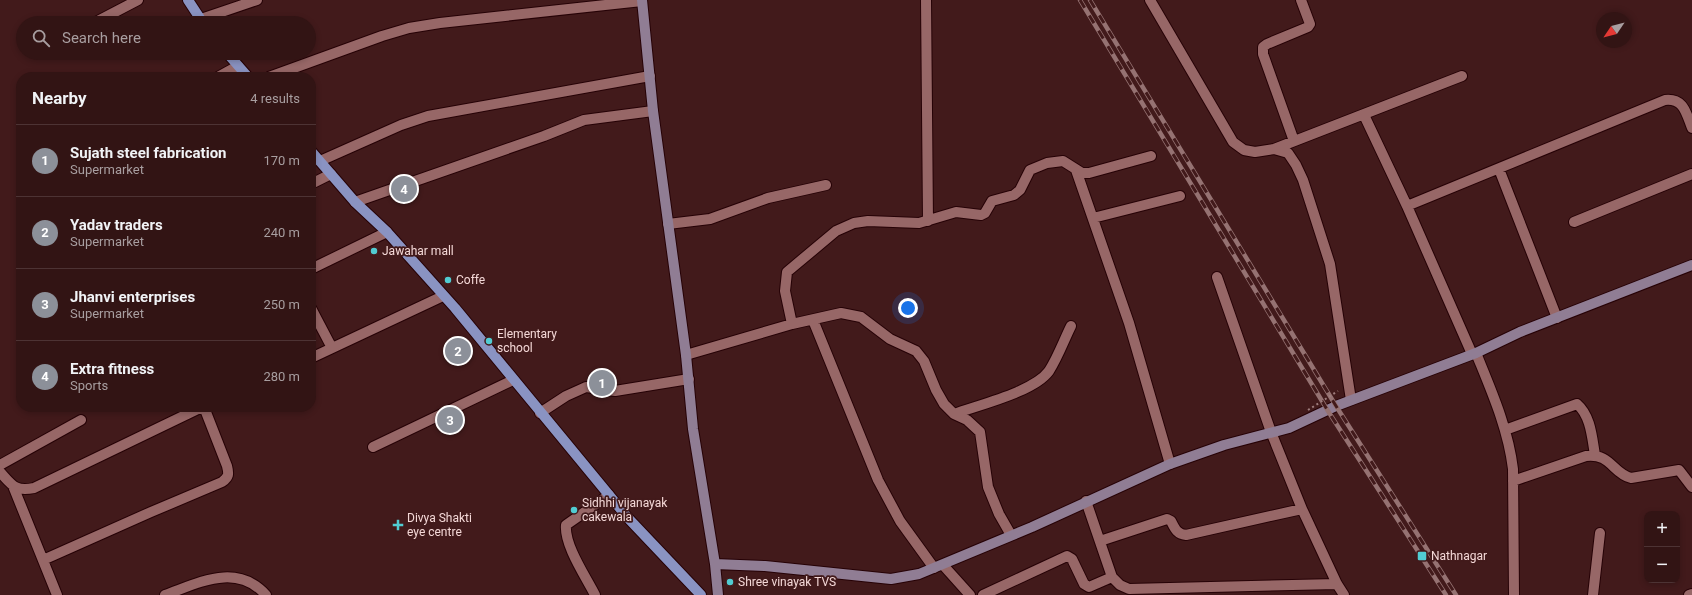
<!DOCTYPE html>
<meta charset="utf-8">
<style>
:root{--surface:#321414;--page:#3d2122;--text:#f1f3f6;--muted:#a89ea0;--line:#4d3334;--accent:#8c9099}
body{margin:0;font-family:Roboto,sans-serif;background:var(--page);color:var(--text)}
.controls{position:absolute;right:12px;bottom:12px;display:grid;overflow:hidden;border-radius:8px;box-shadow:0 2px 6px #0003}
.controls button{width:36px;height:36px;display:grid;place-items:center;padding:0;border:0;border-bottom:1px solid var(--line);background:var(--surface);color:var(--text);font:20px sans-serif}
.compass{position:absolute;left:1596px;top:12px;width:36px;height:36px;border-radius:50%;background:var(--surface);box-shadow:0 2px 6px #0003;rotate:235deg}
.you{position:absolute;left:908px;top:308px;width:14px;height:14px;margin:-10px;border:3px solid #fff;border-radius:50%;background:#1a73e8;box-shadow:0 0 0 6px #1a73e833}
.badge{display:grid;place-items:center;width:26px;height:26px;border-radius:50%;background:var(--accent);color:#fff;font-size:13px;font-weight:700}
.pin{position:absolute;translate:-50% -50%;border:2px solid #fff;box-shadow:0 1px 4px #0006}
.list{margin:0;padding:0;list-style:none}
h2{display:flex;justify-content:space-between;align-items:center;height:52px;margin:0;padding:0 16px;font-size:17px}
h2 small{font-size:13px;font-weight:400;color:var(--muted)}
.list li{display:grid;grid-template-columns:26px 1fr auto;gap:12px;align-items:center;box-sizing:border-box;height:72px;padding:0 16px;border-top:1px solid var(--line)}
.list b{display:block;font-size:15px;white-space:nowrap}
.list p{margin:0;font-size:13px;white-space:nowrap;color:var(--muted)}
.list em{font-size:13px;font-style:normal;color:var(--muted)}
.icon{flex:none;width:22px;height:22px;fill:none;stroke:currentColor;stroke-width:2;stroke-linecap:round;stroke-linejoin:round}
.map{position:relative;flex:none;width:1692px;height:595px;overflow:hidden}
.search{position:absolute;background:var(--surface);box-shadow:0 2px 6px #0003;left:16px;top:16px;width:300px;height:44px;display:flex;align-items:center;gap:10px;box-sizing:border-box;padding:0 14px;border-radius:22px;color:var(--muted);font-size:15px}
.panel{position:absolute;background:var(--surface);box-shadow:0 2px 6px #0003;left:16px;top:72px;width:300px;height:340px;border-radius:16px}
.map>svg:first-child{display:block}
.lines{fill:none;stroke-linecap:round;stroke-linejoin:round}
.street-casing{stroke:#260206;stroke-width:12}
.secondary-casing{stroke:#260206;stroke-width:12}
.primary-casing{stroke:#260206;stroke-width:12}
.street{stroke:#976767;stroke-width:10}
.secondary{stroke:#907d94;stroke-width:10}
.primary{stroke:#8a93c2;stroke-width:10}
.rail-casing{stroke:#957272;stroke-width:4.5}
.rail{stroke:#421a1b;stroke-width:3;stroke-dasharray:9;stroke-linecap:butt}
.path-bridge{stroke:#9f7d7d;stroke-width:2;stroke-dasharray:2 3;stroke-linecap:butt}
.poi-dot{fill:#51ccd2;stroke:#421a1b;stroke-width:1.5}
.labels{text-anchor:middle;stroke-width:3.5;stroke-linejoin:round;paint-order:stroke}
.poi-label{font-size:12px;fill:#f4d8d7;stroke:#421a1b;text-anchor:start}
</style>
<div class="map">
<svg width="1692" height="595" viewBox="0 0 1692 595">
<rect width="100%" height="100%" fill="#421a1b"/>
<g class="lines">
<g class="street-casing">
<path id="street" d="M926 0 928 221
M1150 0 1233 142 1244 150 1255 152 1274 149 1288 153 1296 165 1303 180 1330 264 1351 400
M201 19 257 0
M94 23 138 0
M218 77 238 66
M269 77 382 36 409 28 440 23 642 1
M1364 115 1407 206 1472 354
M1294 141 1263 54V47L1267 44 1308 27 1310 24 1301 0
M1274 149 1462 76
M320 161 401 125 428 116 650 76
M1499 169 1557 318
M1076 170 1129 323 1170 464
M311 184 331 174
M355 202 544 136 584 120 653 111
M1407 206 1665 100C1684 98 1686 113 1692 128
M1093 218 1180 196
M1574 222 1692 174
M668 224 710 219 768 198 826 185
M311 269 387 232
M1217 277 1271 432 1302 509 1337 584 1344 595
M311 308 332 348
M813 320 878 480 900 521 934 568
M792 324 785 291 787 272 836 231 854 223 868 221 919 223 956 212 981 215 985 213 992 201 1014 195 1020 190 1030 170 1047 163 1063 161 1082 173H1089L1151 156
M1476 353C1491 390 1508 428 1513 469L1514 595
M686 355 792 324 841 313 861 317 890 339 916 351 924 361 936 390 944 404 954 414 967 420 980 432 988 487 999 514 1011 535
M311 358 443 296
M540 413 566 396 586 387 615 391 689 379
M954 414C978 405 1034 392 1049 371 1058 357 1064 340 1071 326
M1505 430 1577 404C1591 416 1592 438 1595 455
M373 447 513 380
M0 465 81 420
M0 472C12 485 15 492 34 488L202 407
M1513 481 1586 456C1611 453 1612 473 1631 478L1679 470 1692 487
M13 486 57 595
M1086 501 1112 577 1120 585 1129 589 1337 584
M1100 541 1167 519 1171 521C1175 529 1177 534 1186 535L1302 509
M43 560 151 512 222 482C229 477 229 474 227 466L204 407
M943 565 970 595
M165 595C199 583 236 562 266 595
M595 595C586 577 564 545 566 525L609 495
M983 595 1067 556 1072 559 1084 584 1089 587 1112 577
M1593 595 1600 533
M1689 595 1692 594"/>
</g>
<g class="secondary-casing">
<path id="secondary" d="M642 0 653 111 686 355 693 429 715 564 718 595
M715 564 765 566 891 579 919 574 1032 527 1170 464 1224 445 1289 428 1336 406 1476 353 1520 332 1692 265"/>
</g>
<g class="primary-casing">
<path id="primary" d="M188 0 203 23
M227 53 248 77
M311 151 355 202 387 232 455 308 628 518 701 595"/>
</g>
<use href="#street" class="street"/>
<use href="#secondary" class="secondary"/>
<use href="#primary" class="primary"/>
<g class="rail-casing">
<path id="rail" d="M1080 0 1328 411 1446 595
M1090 0 1336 406 1456 595"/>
</g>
<use href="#rail" class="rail"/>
<path class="path-bridge" d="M1308 410 1338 391"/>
</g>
<g class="poi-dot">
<circle cx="374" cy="251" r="4"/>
<circle cx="448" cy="280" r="4"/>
<circle cx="489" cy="341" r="4"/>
<circle cx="574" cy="510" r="4"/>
<path d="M396 519h4v4h4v4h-4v4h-4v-4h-4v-4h4z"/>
<rect x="1417" y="551" width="10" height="10" rx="2"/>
<circle cx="730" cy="582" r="4"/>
</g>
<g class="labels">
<g class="poi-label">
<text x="382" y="255">Jawahar mall</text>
<text x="456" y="284">Coffe</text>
<text x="497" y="338">Elementary<tspan x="497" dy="14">school</tspan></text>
<text x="582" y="507">Sidhhi vijanayak<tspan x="582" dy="14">cakewala</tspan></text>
<text x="407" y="522">Divya Shakti<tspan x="407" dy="14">eye centre</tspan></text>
<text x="1431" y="560">Nathnagar</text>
<text x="738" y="586">Shree vinayak TVS</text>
</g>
</g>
</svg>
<div class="controls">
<button>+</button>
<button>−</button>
</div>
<svg class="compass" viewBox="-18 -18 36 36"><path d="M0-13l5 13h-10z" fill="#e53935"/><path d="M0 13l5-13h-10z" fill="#a89ea0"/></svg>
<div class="you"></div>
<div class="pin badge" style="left:602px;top:383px">1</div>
<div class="pin badge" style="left:458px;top:351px">2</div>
<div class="pin badge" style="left:450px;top:420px">3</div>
<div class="pin badge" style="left:404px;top:189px">4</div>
<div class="search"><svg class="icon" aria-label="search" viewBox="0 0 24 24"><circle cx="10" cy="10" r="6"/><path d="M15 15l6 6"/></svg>Search here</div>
<section class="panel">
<h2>Nearby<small>4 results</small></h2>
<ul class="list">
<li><span class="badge">1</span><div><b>Sujath steel fabrication</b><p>Supermarket</p></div><em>170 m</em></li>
<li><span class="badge">2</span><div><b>Yadav traders</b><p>Supermarket</p></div><em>240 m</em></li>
<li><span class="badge">3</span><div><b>Jhanvi enterprises</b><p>Supermarket</p></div><em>250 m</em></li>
<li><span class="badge">4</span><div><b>Extra fitness</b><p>Sports</p></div><em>280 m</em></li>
</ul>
</section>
</div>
